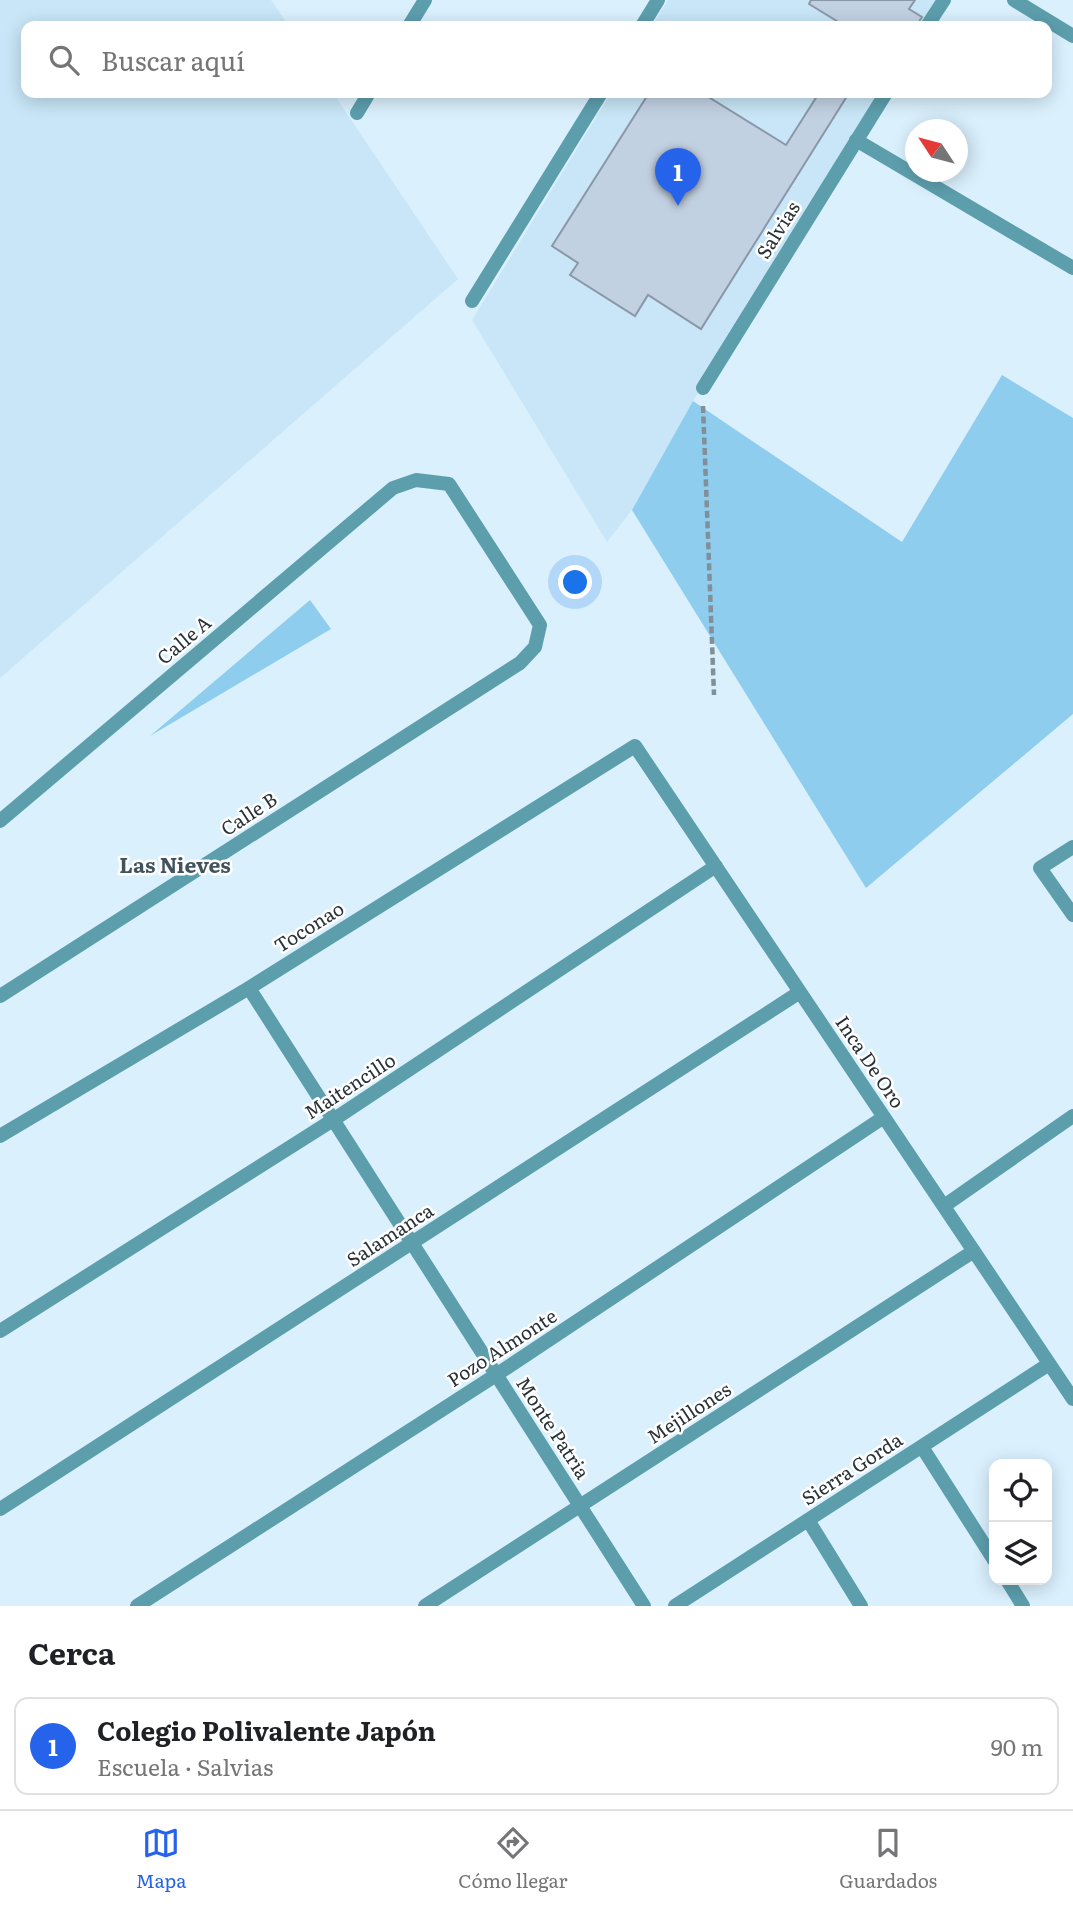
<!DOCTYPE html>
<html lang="es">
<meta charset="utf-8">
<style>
:root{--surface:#fff;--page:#f6f6f6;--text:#202124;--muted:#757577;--line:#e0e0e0;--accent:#2563eb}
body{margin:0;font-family:Literata,serif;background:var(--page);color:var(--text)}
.controls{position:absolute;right:21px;bottom:21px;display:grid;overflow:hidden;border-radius:14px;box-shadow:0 4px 18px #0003}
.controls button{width:63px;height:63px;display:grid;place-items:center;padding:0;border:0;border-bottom:2px solid var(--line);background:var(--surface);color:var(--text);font:35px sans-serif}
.compass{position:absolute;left:905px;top:119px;width:63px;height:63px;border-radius:50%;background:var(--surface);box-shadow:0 4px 18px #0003;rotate:306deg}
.you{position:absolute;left:576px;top:583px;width:24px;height:24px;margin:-18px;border:5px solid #fff;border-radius:50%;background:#1a73e8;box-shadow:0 0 0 10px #1a73e833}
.badge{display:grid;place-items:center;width:46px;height:46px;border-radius:50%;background:var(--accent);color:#fff;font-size:23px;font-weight:700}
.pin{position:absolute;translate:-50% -58px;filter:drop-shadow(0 2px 4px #0008)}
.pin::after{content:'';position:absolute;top:37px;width:24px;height:21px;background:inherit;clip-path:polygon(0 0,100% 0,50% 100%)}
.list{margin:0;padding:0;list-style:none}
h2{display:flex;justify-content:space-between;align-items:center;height:91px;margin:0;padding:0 28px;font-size:30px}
h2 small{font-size:23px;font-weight:400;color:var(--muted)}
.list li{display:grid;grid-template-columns:46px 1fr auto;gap:21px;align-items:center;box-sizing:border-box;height:98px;margin:0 14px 14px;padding:0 14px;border:2px solid var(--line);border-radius:14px}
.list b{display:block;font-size:26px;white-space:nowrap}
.list p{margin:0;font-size:23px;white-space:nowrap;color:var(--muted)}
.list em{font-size:23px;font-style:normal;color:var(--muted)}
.icon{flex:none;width:38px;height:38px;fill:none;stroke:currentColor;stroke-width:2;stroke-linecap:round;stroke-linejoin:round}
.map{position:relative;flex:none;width:1073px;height:1606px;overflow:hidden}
.search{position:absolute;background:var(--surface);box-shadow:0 4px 18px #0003;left:21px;right:21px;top:21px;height:77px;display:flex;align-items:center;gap:18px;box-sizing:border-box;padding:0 24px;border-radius:14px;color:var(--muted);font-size:26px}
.sheet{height:203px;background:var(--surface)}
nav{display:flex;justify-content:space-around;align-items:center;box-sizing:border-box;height:98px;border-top:2px solid var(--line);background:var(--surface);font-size:19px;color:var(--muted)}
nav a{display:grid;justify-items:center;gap:4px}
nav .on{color:var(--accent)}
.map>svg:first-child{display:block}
.built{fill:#c8e6f7}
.green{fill:#8fcdee}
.building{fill:#c2d1e2;stroke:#8997a8;stroke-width:2}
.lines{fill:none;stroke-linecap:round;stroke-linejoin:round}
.path{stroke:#808f98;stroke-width:4.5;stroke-dasharray:7 3.5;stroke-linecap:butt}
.street{stroke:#5d9ead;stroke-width:14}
.labels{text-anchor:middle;stroke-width:5;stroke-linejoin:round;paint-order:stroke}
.street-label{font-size:19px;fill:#283136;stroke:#fff}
.neighbourhood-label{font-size:21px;font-weight:bold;fill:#41545e;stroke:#fff}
</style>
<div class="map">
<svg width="1073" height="1606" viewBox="0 0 1073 1606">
<rect width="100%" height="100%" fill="#daf0fd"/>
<path class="built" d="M0 0H271L289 26H26V93H333L458 279 0 678Z
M668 0H941L925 26H652Z
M611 93H884L693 401 632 510 607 542 472 320Z"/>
<path class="green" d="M1002 375 1073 418V714L866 888 632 510 693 401 902 542Z
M310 600 331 629 150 736Z"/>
<path class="building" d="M811 0H915L909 9 922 17 916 26H845L809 4Z
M649 93H702L786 145 819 93H849L701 329 648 295 635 316 570 275 578 263 552 246Z"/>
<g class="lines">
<path class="path" d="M703 406 714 695"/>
<path class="street" d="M1014 0 1073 36
M409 26 425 0
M642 26 658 0
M927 26 944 0
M357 113 369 93
M856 140 1073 268
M472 301 601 93
M703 388 886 93
M0 821 393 488 416 480 449 484 540 625 535 647 520 663 0 996
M1073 847 1040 868 1073 915
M249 988 644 1606
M0 1136 249 988 635 746 1073 1399
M944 1206 1073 1116
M0 1331 333 1120 716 866
M922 1447 994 1560
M0 1509 800 992
M808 1520 861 1606
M1007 1580 1023 1606
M137 1606 496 1375 884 1117
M425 1606 974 1251
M675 1606 1049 1364"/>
</g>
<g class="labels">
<g class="street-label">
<text transform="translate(778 230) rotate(-58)" y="7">Salvias</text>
<text transform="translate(184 640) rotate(-40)" y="7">Calle A</text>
<text transform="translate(249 814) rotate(-33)" y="7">Calle B</text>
<text transform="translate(309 927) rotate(-32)" y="7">Toconao</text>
<text transform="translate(870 1062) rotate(56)" y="7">Inca De Oro</text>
<text transform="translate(350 1086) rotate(-33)" y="7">Maitencillo</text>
<text transform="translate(390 1235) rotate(-33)" y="7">Salamanca</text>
<text transform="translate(502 1348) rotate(-33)" y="7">Pozo Almonte</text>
<text transform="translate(689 1413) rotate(-33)" y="7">Mejillones</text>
<text transform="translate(553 1428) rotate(57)" y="7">Monte Patria</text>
<text transform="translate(852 1469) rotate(-33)" y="7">Sierra Gorda</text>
</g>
<g class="neighbourhood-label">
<text x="175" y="873">Las Nieves</text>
</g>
</g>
</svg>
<div class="controls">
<button><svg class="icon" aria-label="locate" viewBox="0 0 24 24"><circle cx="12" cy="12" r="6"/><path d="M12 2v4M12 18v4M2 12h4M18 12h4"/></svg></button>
<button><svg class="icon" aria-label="layers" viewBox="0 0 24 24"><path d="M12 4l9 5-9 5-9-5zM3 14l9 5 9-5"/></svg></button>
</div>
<svg class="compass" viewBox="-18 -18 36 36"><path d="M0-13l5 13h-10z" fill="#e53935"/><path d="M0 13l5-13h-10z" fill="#757577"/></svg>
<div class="you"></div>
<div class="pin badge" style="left:678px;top:206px">1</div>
<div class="search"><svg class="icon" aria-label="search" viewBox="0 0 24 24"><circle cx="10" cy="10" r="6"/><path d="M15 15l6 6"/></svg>Buscar aquí</div>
</div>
<section class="sheet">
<h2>Cerca<small></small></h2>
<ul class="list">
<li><span class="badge">1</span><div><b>Colegio Polivalente Japón</b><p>Escuela · Salvias</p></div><em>90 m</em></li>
</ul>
</section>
<nav>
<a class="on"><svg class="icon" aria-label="map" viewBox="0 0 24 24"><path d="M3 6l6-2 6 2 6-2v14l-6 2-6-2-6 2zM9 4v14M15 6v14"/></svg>Mapa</a>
<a><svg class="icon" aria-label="directions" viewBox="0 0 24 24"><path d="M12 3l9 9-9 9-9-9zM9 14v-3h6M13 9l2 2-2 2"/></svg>Cómo llegar</a>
<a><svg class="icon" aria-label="saved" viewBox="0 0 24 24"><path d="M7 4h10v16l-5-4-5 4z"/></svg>Guardados</a>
</nav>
